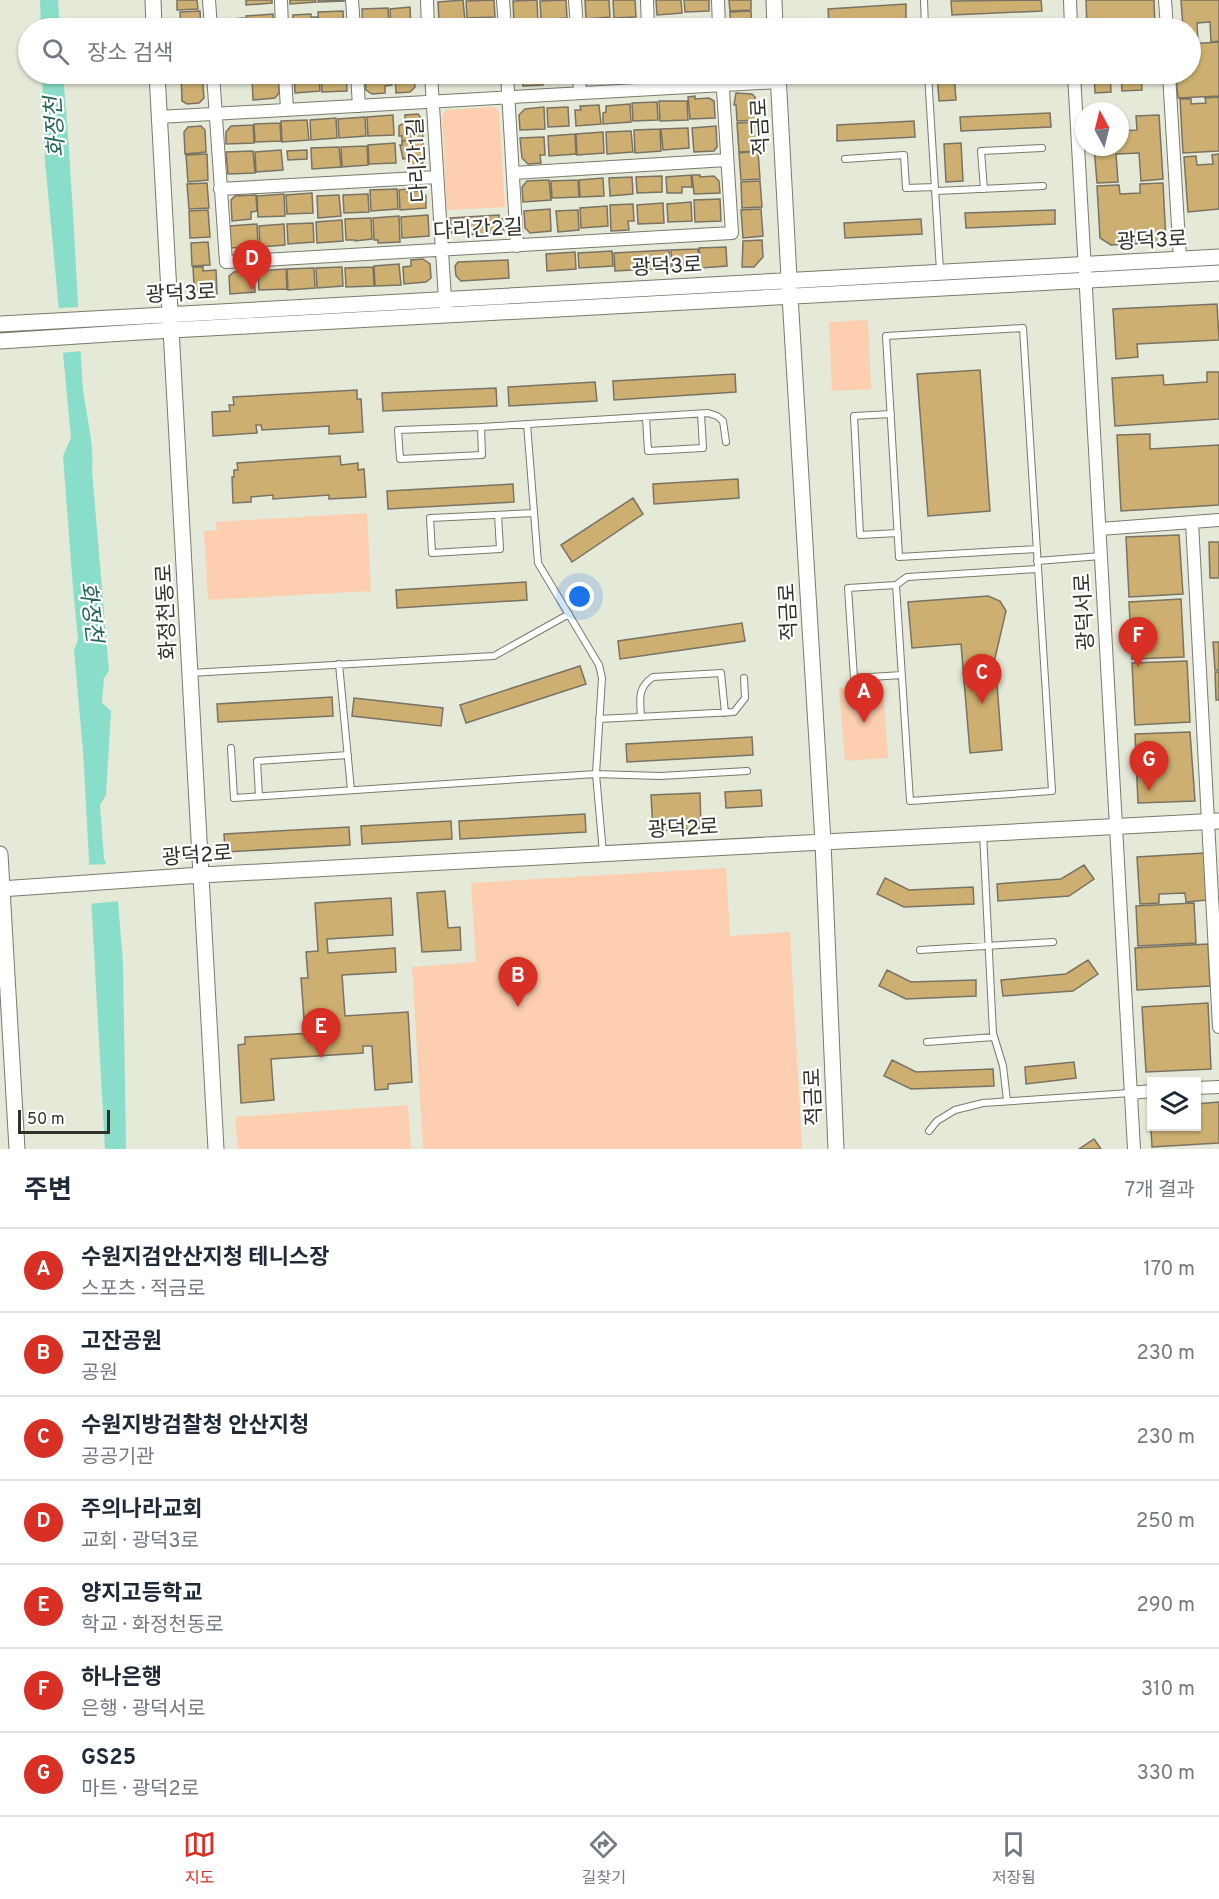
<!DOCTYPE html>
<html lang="ko">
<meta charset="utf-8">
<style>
:root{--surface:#fff;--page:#f2f2f3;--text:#1f2937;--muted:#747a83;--line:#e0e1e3;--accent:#d93025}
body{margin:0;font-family:Overpass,"Noto Sans KR",sans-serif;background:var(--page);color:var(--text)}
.controls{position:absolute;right:18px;bottom:18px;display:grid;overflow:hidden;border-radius:0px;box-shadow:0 2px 4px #0004}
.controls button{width:54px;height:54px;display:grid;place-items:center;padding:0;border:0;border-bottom:2px solid var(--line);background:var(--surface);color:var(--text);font:30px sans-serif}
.compass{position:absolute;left:1075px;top:102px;width:54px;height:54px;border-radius:50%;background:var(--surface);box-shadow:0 2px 4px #0004;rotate:353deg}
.scale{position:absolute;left:18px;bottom:15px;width:92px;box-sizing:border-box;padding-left:6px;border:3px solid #30312a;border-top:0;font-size:16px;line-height:21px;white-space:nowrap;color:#30312a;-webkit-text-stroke:4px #fff;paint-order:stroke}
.you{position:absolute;left:580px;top:597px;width:21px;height:21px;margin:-15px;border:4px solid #fff;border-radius:50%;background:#1a73e8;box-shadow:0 0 0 9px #1a73e833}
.badge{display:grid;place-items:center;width:39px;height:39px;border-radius:50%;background:var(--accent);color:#fff;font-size:20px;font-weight:700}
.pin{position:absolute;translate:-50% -50px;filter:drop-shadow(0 2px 3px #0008)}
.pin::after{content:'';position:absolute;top:32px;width:21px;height:18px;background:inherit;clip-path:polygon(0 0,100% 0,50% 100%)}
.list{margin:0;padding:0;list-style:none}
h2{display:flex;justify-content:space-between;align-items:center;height:78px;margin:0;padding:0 24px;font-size:26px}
h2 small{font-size:20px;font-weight:400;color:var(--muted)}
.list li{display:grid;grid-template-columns:39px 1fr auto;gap:18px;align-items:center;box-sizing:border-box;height:84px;padding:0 24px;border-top:2px solid var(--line)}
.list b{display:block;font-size:22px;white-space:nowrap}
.list p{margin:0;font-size:20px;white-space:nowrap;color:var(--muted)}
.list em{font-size:20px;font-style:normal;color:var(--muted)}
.icon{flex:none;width:33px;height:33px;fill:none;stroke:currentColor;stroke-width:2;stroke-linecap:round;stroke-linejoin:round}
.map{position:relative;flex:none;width:1219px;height:1149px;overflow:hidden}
.search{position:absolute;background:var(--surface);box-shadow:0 2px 4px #0004;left:18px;right:18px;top:18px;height:66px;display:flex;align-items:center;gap:15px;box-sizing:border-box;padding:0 21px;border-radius:33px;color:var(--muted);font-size:22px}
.sheet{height:666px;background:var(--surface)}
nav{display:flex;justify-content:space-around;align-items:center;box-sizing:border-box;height:84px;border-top:2px solid var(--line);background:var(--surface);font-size:16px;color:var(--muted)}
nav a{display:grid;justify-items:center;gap:3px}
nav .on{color:var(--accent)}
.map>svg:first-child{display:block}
.green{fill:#fdceaf}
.water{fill:#89dec9}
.pier{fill:#e5e9d7}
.building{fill:#cdb071;stroke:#7a7263;stroke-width:1.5}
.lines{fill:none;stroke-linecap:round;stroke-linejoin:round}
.service-casing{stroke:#787b6b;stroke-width:8}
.minor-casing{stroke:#787b6b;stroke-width:14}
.tertiary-casing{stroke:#787b6b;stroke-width:17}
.service{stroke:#fff;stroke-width:6}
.minor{stroke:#fff;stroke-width:12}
.tertiary{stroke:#fff;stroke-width:15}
.labels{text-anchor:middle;stroke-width:4.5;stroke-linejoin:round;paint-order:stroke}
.street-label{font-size:21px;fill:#30312a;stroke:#fff}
.water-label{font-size:22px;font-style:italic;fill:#216456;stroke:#fff}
</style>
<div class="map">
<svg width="1219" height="1149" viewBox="0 0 1219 1149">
<rect width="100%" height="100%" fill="#e5e9d7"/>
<path class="green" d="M494 107 499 111 505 207 447 210 442 115 446 110Z
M868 320 871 389 832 391 829 322Z
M367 513 371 591 208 600 204 531 217 530 216 522Z
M883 685 888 758 845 761 839 688Z
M726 868 730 936 790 932 802 1149H423L412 967 476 962 471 883Z
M408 1105 411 1149H238L235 1117Z"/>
<path class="water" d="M40 0H58L60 28H41Z
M42 74H63C72 174 76 275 82 376 83 408 95 438 92 471L109 671 104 678 102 703 111 711 106 795 100 805 104 858 118 902 123 962 126 1149H105L83 751 74 650 78 640 73 588 63 456 71 438 45 161Z"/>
<path class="pier" d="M81 307 83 351 60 353 56 308Z
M109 864 121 901 88 904 86 865Z"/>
<path class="building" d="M177 0H197L198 9 177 10Z
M246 0H272V3L246 5Z
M290 0H315L316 2 290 4Z
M318 0H344V1L318 2Z
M463 0 465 21 439 22 438 2Z
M494 0 495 17 467 18 466 1Z
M537 0 538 23 514 24 513 1Z
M566 0 567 18 541 20 540 1Z
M585 0H609L610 17 586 19Z
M613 0H635L636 17 614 18Z
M656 0H681L682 13 657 15Z
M684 0H709V11L685 12Z
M729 0H751V10L730 11Z
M1041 0 1042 11 952 15 951 1Z
M1086 0H1154L1155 28H1087Z
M1181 0H1219V41L1211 42 1210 22 1197 23 1198 42H1190V28H1183Z
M906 4V20L829 24 828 9Z
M410 7 411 28H391L390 9Z
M388 8 389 28H363L362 9Z
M200 11 201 28H181L180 12Z
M343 11 344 28H319L318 12Z
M751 11 752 28H731L730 12Z
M273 14 274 28H247L246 16Z
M311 14V17H317V28H293V15Z
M244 18 245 28H219L218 20Z
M679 20V28H656V22Z
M710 22V28H686V24Z
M638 24V28H614V26Z
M951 24V28H934V25Z
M495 26V28H467Z
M1219 42V96L1178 98 1176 74H1190V44Z
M181 74H202L204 98 199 103 187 104 182 101Z
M294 74H319L320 91 295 93Z
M321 74H346L347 91 322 92Z
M365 74H391L392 85 385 86V93L372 94 366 90Z
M395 74H414L415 87 410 92 396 93Z
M523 74H543V85L523 86Z
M547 74H570V76L564 82 548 83Z
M590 74H614L615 81 594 82 591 79Z
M615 74H636V80L616 81Z
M693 74H712L709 77 693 78Z
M937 74H954L956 100 939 101Z
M1094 74H1141L1142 90 1122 91 1121 74 1110 75 1111 92 1095 93Z
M271 75 272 81 279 80V93L275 98 253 100 252 76Z
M736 93 752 94 755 97 757 120 737 121 736 105H734Z
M695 96V99L709 98 714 101 715 118 690 119 688 97Z
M1219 97V151L1183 153 1180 99H1191V104L1206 103 1205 98Z
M659 101H687L688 120 660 121Z
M657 102 658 120 633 121 632 103Z
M630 104 631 122 603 124V113L606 112V106Z
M599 105 601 124 576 126 575 110H581L580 106Z
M544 107 545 129 520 130 519 115 525 109Z
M568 107 569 126 548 127 547 108Z
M1050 113 1051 127 961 131 960 117Z
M418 114 422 119 423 140 402 141V136H399V126L405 122V115Z
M393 115 394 135 368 136 367 117Z
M1159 115 1163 179 1141 181 1139 153 1116 154 1118 182 1097 183 1094 147H1120V131L1137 130 1136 116Z
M365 117 366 136 339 138 338 119Z
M336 118 337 138 311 140 310 120Z
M307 120 309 140 282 142 281 121Z
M914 121 915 137 837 141V125Z
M757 122 759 151 739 152 737 123Z
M280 123 281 141 255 142 254 124Z
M253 125 254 143 226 144V132L231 126Z
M201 126 205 130 206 152 185 154 184 132 188 127Z
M716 126 717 147 714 151 694 152 692 128Z
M688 128 689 148 663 150 661 129Z
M660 129 661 151 635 153 634 130Z
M631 131 633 152 607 154 606 132Z
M603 132 604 153 577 155 576 134Z
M575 134 576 154 549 156 548 136Z
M544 137 545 155H540L541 163 528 164 522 158 520 138Z
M423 140 424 161 419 167 408 168V158L403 159 400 145H402V141Z
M395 143 396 163 369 164 368 145Z
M961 143 963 181 946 182 944 144Z
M367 146 368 165 342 167 341 147Z
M339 147 341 167 312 169 311 148Z
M281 150 283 170 256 172 255 152Z
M307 150V159L288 160 287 151Z
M253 151 255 173 228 174 226 152Z
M758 151 760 179 741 180 739 153Z
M207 154 208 180 188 182 186 155Z
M1219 154V209L1188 212 1184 157 1196 156 1197 165 1213 164 1212 155Z
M691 175 692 187H682V193H667L666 177Z
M692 175H700V177L714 176 719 181 720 193 694 194Z
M662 176V192L637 193 636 177Z
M632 177 633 194 610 196 609 178Z
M603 178 604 196 580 197 579 180Z
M549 180 551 200 523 202 522 187 527 181Z
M578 180 579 197 552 198 551 181Z
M760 181 762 207 742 208 741 182Z
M207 183 209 208 189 209 187 184Z
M1163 183 1166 242 1111 245 1100 238 1097 186 1119 185 1120 194 1140 193V184Z
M397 189 398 209 371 211 370 190Z
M407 189V192L421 191 426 196V208L400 210 399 190Z
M312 193 313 213 287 214 286 195Z
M284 194 285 216 258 217 257 196Z
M368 194 369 212 344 213 343 195Z
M256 195 257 211 251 212V219L232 221 231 200 235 196Z
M339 195 341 216 318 218 317 196Z
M720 199 721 221 695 222 694 200Z
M691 202 692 221 668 222 667 204Z
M663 203 664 223 638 224 637 205Z
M633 204 634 221H628L629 230 611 231 610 205Z
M607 206 608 226 581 228 580 208Z
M550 209 551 231 530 233 525 228 524 211Z
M761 209 763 236 743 238 741 210Z
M208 210 210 237 190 238 189 211Z
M578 210 579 230 558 232 556 211Z
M1055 210V224L966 228 965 213Z
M428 215 429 236 402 238 401 217Z
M499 215V219H503L504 233 459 235V233H451L450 218Z
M399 216 400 242 378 243V240H374L373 218Z
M371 218 372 239 355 241V240H346L345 219Z
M921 219 922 234 845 238 844 223Z
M342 220 343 241 317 243 316 222Z
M313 223 314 242 288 244 287 224Z
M257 224 258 246 231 248 230 226Z
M284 224 285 245 260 247 259 226Z
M762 240 763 257 754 267H742L743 241Z
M208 242 210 265 192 266 191 243Z
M726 247 727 266 701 268 699 248Z
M698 249 699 268 672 269 671 250Z
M669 250 670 268 615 271 614 253Z
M612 251 613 266 579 268 578 253Z
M575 252 576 269 547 271 546 254Z
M423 259 430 264 431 278 426 282 404 284 403 267 411 266V260Z
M508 260 509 278 461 281 456 276 455 266 458 262Z
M399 264 401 285 375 286 374 266Z
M193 267H203V271L216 270 217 294 204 295 194 286Z
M342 267 343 286 317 288 316 268Z
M373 267 374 286 346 287 345 268Z
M314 268 315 288 288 290 287 269Z
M286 269 287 289 259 290 258 271Z
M254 271 255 292 230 294 229 276 234 272Z
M1217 304 1219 340 1137 344 1138 357 1116 359 1113 309Z
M980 370 990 511 928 516 917 374Z
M1207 372H1219V419L1115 426 1112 378 1163 375 1164 385 1207 382Z
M735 374 736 392 614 400 613 381Z
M595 382 597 401 509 406 508 387Z
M496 388 497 406 383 411 382 393Z
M357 390V399H361L363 432 329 434V426L262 430 261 425H256L257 433 213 436 212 412 230 411 229 405H234L233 397Z
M1150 434V449L1219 445V505L1121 511 1117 435Z
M340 456 341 465 358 463V470L364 469 366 497 329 499V495L273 499V495L251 497V502L233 503 232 477H234V470H238L237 463Z
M738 479 739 498 654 504 653 484Z
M513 484 514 502 388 509 387 491Z
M633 498 643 514 572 562 561 545Z
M1179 535 1183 594 1129 597 1126 537Z
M1209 542H1219V578H1210Z
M526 582 527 600 397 608 396 590Z
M988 596 1000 601 1006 611 995 658 1002 750 970 753 961 644 912 648 908 602Z
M1181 599 1184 657 1132 659 1129 602Z
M742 623 745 641 620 659 618 641Z
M1213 642H1219V670H1215Z
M1187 661 1190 722 1135 725 1132 663Z
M580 666 586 684 466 723 460 705Z
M1215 672H1219V700H1216Z
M332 697 333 716 218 722 217 704Z
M354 698 443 708 441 726 352 716Z
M1190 732 1195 801 1138 803 1135 734Z
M752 737 753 755 627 762 626 744Z
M761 790 762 806 726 808 725 792Z
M700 793 701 828 653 831 651 795Z
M585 814 586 832 460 839 459 821Z
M451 821 452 839 362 844 361 826Z
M349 827 350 845 225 852 224 834Z
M1204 853 1207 900 1186 902 1185 893 1159 894V903L1140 904 1137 857Z
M1084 865 1094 879 1069 896 998 901 997 884 1061 879Z
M885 878 909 890 973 887 974 904 904 907 877 894Z
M445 891 448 928 460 927 461 950 422 952 417 893Z
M391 898 393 935 327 939 328 953 395 948 396 972 342 975 345 1016 408 1012 412 1082 388 1084V1089L375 1090 372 1046H363V1053L271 1059 274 1100 241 1103 238 1045 245 1044V1037L312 1033 311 1019H304L301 978H308L306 952 318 951 315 903Z
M1194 903 1196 943 1138 946 1136 906Z
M1208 944 1210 986 1137 990 1135 948Z
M1088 960 1098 974 1073 991 1003 996 1001 980 1066 974Z
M887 970 911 982 976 980V996L906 999 879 986Z
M1208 1003 1211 1069 1146 1072 1142 1007Z
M892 1060 916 1072 993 1069 994 1086 911 1089 884 1076Z
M1074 1062 1076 1078 1026 1084 1025 1067Z
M1219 1102V1143L1152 1147 1150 1114 1152 1112V1126H1196V1104Z
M1094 1139 1101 1149H1079Z"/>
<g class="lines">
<g class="service-casing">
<path id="service" d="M924 0 925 28
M928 74 940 271
M845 159 904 155 906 188 935 187
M984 189 981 151 1042 148
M936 191 1043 186
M891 414 854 416 860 535 898 533
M646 417 648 451 703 448 701 414
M527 424 538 563 599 665 602 678 596 774 603 853
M481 427 708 413 717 416 723 421 726 442
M481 427 482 455 400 459 398 430Z
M498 515 500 549 432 553 430 518 534 513
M1037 561 1101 556
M896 585 907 577 1038 569
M339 664 351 790
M190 673 494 656 569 614
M902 675 854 678 848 588 896 585 910 801 1052 791 1023 328 886 336 899 557 1037 549
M641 717C640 699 637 688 653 677L721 673 725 713
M599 719 734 712 745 698 744 678
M231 748 234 798 596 774 660 776 747 771
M259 796 257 761 348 755
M983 833 993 1033 1003 1066 1007 1100
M920 950 1053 942
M927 1042 994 1037
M929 1131 937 1121 955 1110 983 1103 1130 1093"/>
</g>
<g class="minor-casing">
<path id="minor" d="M209 0 211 28
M281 0 282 28
M352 0 354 28
M427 0 428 28
M503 0 505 28
M575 0 577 28
M647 0 648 28
M718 0 719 28
M1070 0 1071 28
M1165 0 1167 28
M213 74 226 262 732 233 722 74
M285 74 287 110
M357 74 359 106
M431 74 446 315
M507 74 517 246
M579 74 580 93
M651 74 652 89
M1074 74 1134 1149
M1169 74 1180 259
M159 117 779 82
M513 173 727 160
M220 189 437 177
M1192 522 1219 1027
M1100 529 1219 520
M1196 1088 1219 1087
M1130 1093 1152 1091"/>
</g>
<g class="tertiary-casing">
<path id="tertiary" d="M153 0 154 28
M774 0 775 28
M157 74 216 1149
M778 74 790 296 823 842 836 1149
M0 324 1219 257
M0 341 171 330 1219 273
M0 854 17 1149
M0 889 201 875 1219 821"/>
</g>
<use href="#service" class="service"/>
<use href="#minor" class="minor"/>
<use href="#tertiary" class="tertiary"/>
</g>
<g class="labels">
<g class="street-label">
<text transform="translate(760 127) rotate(-93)" y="7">적금로</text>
<text transform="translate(417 160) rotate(-93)" y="7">다리간1길</text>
<text transform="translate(478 229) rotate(-3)" y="7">다리간2길</text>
<text transform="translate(1152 240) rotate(-3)" y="7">광덕3로</text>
<text transform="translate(667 266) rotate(-3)" y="7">광덕3로</text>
<text transform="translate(181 293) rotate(-3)" y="7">광덕3로</text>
<text transform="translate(166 612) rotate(-93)" y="7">화정천동로</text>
<text transform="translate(788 612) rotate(-93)" y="7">적금로</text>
<text transform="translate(1084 612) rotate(-93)" y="7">광덕서로</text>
<text transform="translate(683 828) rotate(-3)" y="7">광덕2로</text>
<text transform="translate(197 855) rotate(-4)" y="7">광덕2로</text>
<text transform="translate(813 1097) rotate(-92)" y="7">적금로</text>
</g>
<g class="water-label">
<text transform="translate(54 127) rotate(-94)" y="8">화정천</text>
<text transform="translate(92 612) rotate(83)" y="8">화정천</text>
</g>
</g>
</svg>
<div class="controls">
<button><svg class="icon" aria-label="layers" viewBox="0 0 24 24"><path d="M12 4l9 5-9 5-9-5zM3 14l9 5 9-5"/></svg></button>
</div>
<svg class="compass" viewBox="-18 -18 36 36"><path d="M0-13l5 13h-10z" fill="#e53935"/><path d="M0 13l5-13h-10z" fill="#747a83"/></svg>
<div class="scale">50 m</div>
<div class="you"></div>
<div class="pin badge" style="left:864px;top:723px">A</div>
<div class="pin badge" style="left:518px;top:1007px">B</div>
<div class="pin badge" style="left:982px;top:704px">C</div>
<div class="pin badge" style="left:252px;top:290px">D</div>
<div class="pin badge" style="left:321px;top:1058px">E</div>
<div class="pin badge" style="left:1138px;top:667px">F</div>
<div class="pin badge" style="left:1149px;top:791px">G</div>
<div class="search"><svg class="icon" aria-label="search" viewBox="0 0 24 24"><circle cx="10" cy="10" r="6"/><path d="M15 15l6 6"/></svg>장소 검색</div>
</div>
<section class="sheet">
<h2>주변<small>7개 결과</small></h2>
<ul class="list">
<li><span class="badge">A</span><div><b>수원지검안산지청 테니스장</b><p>스포츠 · 적금로</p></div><em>170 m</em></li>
<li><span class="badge">B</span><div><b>고잔공원</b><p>공원</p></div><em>230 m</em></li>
<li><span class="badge">C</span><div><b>수원지방검찰청 안산지청</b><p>공공기관</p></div><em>230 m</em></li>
<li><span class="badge">D</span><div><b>주의나라교회</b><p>교회 · 광덕3로</p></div><em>250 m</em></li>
<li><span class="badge">E</span><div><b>양지고등학교</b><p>학교 · 화정천동로</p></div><em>290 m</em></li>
<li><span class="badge">F</span><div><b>하나은행</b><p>은행 · 광덕서로</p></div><em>310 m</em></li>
<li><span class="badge">G</span><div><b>GS25</b><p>마트 · 광덕2로</p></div><em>330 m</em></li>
</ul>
</section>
<nav>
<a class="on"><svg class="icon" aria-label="map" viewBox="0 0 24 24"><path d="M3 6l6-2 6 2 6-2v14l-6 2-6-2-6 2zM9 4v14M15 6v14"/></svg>지도</a>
<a><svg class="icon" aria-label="directions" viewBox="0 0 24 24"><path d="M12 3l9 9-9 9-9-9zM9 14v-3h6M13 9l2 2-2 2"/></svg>길찾기</a>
<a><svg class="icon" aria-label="saved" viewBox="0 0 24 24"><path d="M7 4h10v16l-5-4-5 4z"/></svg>저장됨</a>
</nav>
